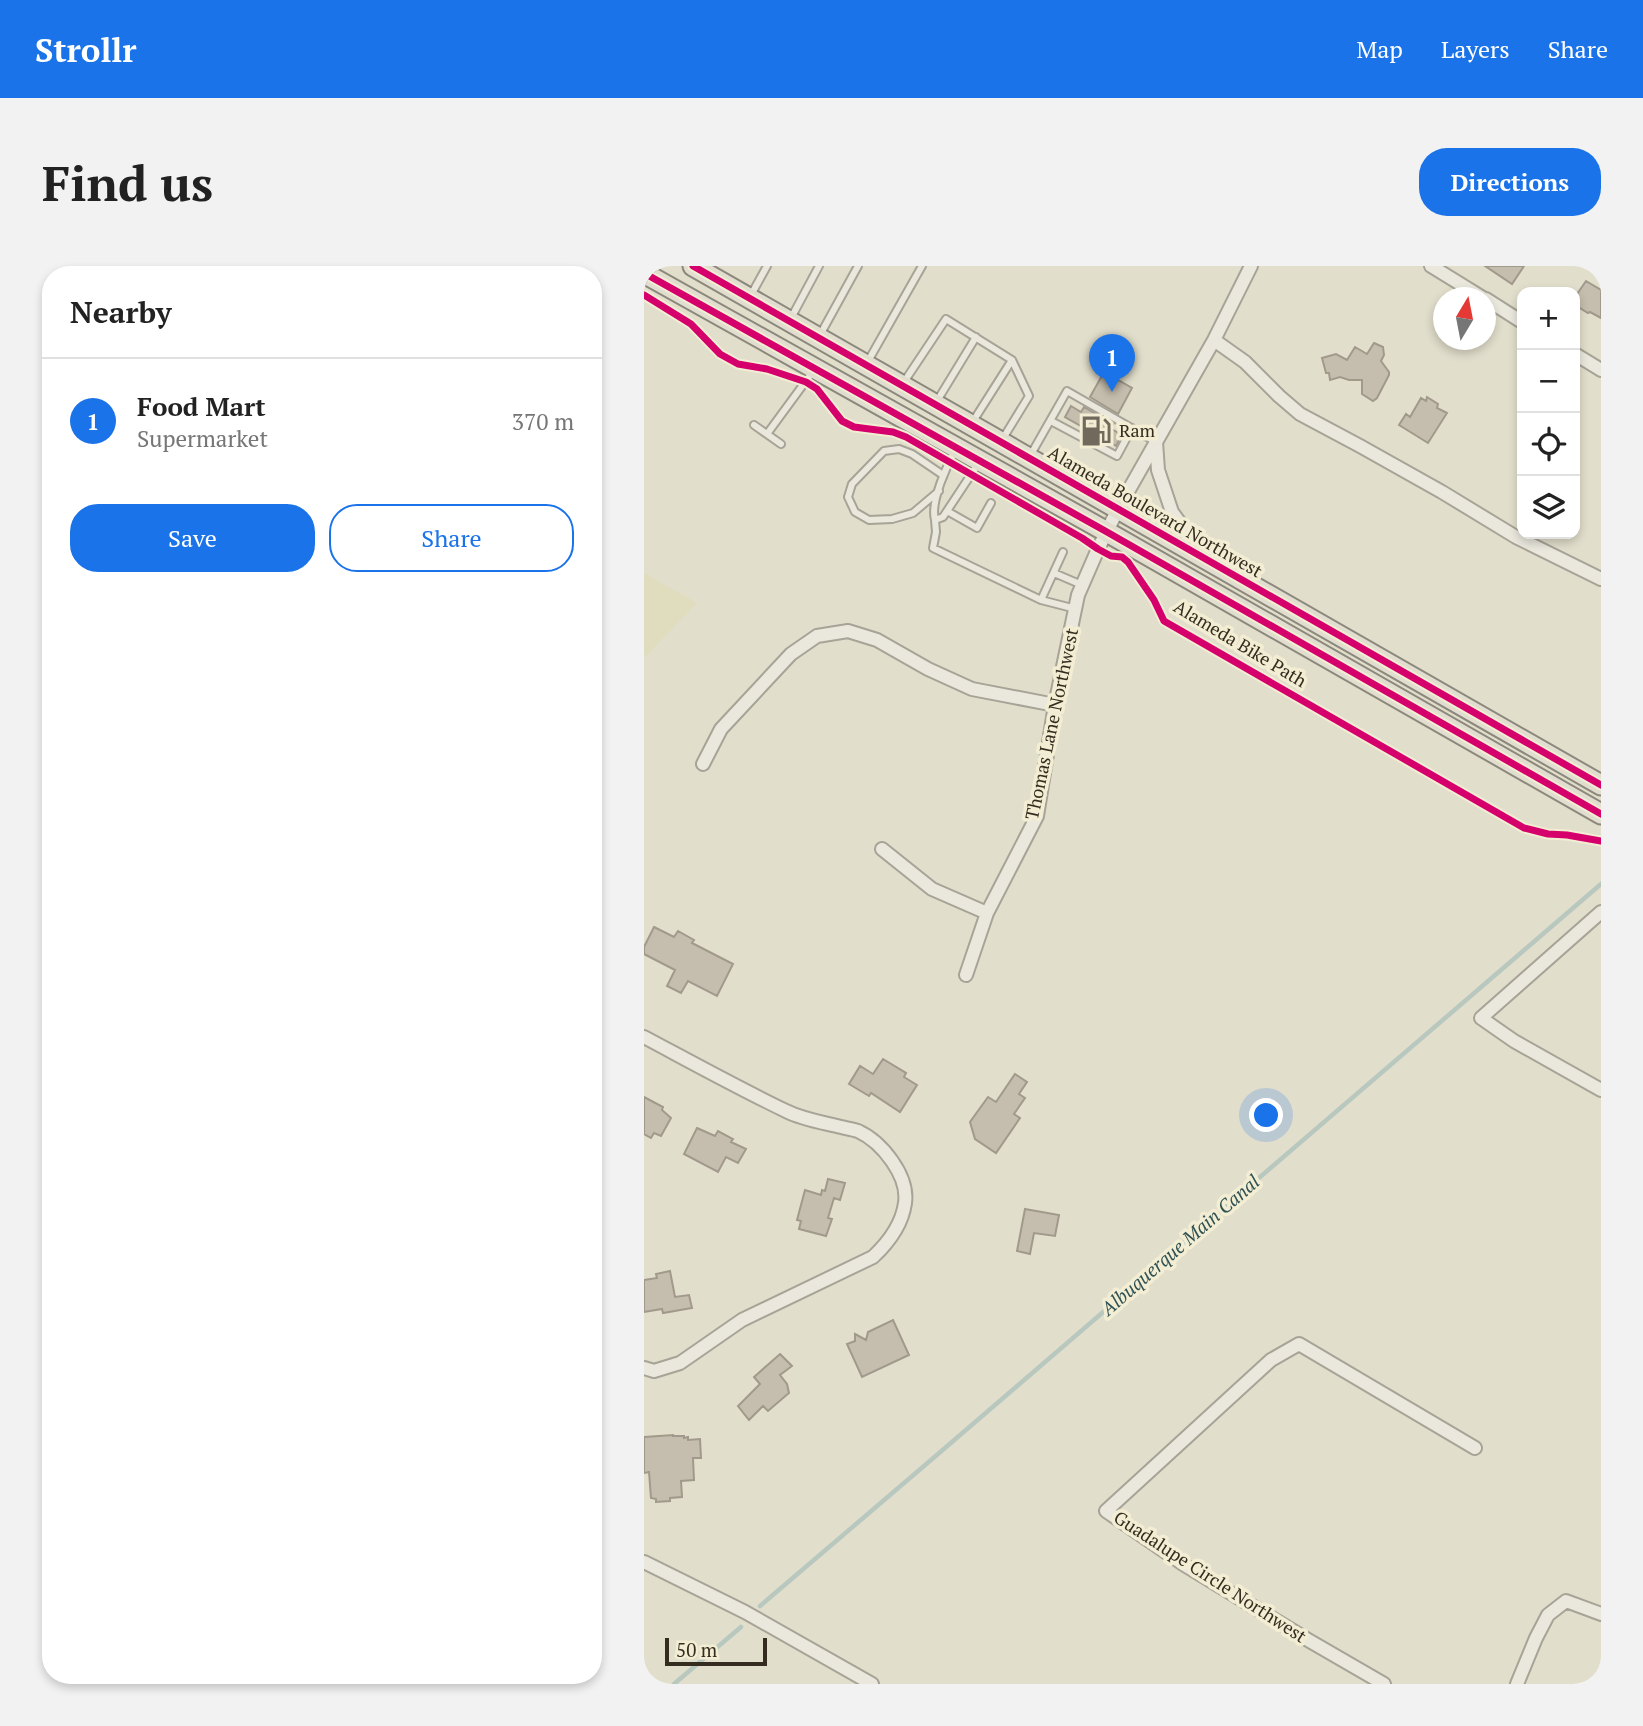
<!DOCTYPE html>
<meta charset="utf-8">
<style>
:root{--surface:#fff;--page:#f2f2f2;--text:#222;--muted:#767676;--line:#e0e0e0;--accent:#1a73e8}
body{margin:0;font-family:"PT Serif",serif;background:var(--page);color:var(--text)}
.controls{position:absolute;right:21px;top:21px;display:grid;overflow:hidden;border-radius:14px;box-shadow:0 4px 10px #0003}
.controls button{width:63px;height:63px;display:grid;place-items:center;padding:0;border:0;border-bottom:2px solid var(--line);background:var(--surface);color:var(--text);font:35px sans-serif}
.compass{position:absolute;left:789px;top:21px;width:63px;height:63px;border-radius:50%;background:var(--surface);box-shadow:0 4px 10px #0003;rotate:10deg}
.scale{position:absolute;left:21px;bottom:18px;width:102px;box-sizing:border-box;padding-left:7px;border:4px solid #342c1f;border-top:0;font-size:19px;line-height:24px;white-space:nowrap;color:#342c1f;-webkit-text-stroke:5px #f2edd3;paint-order:stroke}
.you{position:absolute;left:623px;top:850px;width:24px;height:24px;margin:-18px;border:5px solid #fff;border-radius:50%;background:#1a73e8;box-shadow:0 0 0 10px #1a73e833}
.badge{display:grid;place-items:center;width:46px;height:46px;border-radius:50%;background:var(--accent);color:#fff;font-size:23px;font-weight:700}
.pin{position:absolute;translate:-50% -58px;filter:drop-shadow(0 2px 4px #0008)}
.pin::after{content:'';position:absolute;top:37px;width:24px;height:21px;background:inherit;clip-path:polygon(0 0,100% 0,50% 100%)}
.list{margin:0;padding:0;list-style:none}
h2{display:flex;justify-content:space-between;align-items:center;height:91px;margin:0;padding:0 28px;font-size:30px}
h2 small{font-size:23px;font-weight:400;color:var(--muted)}
.list li{display:grid;grid-template-columns:46px 1fr auto;gap:21px;align-items:center;box-sizing:border-box;height:126px;padding:0 28px;border-top:2px solid var(--line)}
.list b{display:block;font-size:26px;white-space:nowrap}
.list p{margin:0;font-size:23px;white-space:nowrap;color:var(--muted)}
.list em{font-size:23px;font-style:normal;color:var(--muted)}
.actions{display:flex;gap:14px;padding:21px 28px}
.actions a{flex:1;padding:16px 0;border:2px solid var(--accent);border-radius:28px;text-align:center;font-size:24px;color:var(--accent)}
.actions .main{background:var(--accent);color:#fff}
.icon{flex:none;width:38px;height:38px;fill:none;stroke:currentColor;stroke-width:2;stroke-linecap:round;stroke-linejoin:round}
.map{position:relative;flex:none;width:957px;height:1418px;overflow:hidden;border-radius:28px}
header{display:flex;align-items:center;gap:42px;box-sizing:border-box;height:98px;padding:0 35px;background:var(--accent);color:#fff}
header strong{font-size:33px}
nav{display:flex;gap:38px;margin-inline-start:auto;font-size:24px}
.intro{display:flex;align-items:center;justify-content:space-between;box-sizing:border-box;height:168px;padding:0 42px}
h1{margin:0;font-size:49px}
.button{padding:18px 32px;border-radius:28px;background:var(--accent);color:#fff;font-size:24px;font-weight:700}
main{display:flex;gap:42px;padding:0 42px}
aside{flex:1;background:var(--surface);border-radius:28px;box-shadow:0 4px 10px #0003}
.map>svg:first-child{display:block}
.farmland{fill:#e0ddbe}
.lines{fill:none;stroke-linecap:round;stroke-linejoin:round}
.stream{stroke:#b8c8bf;stroke-width:4.5}
.building{fill:#c5bdad;stroke:#a19a8c;stroke-width:2}
.service-casing{stroke:#a7a396;stroke-width:10}
.minor-casing{stroke:#a7a396;stroke-width:16}
.primary-casing{stroke:#8c887c;stroke-width:23}
.service{stroke:#eae8dd;stroke-width:6}
.minor{stroke:#eae8dd;stroke-width:12}
.primary{stroke:#e2decf;stroke-width:19}
.cycleway-casing{stroke:#f2edd3;stroke-width:11}
.cycleway{stroke:#d6006c;stroke-width:7}
.labels{text-anchor:middle;stroke-width:7;stroke-linejoin:round;paint-order:stroke}
.poi-label{font-size:18px;fill:#342c1f;stroke:#f2edd3;text-anchor:start}
.street-label{font-size:18px;fill:#342c1f;stroke:#f2edd3}
.water-label{font-size:19px;font-style:italic;fill:#2f5153;stroke:#f2edd3}
</style>
<header>
<strong>Strollr</strong>
<nav><a>Map</a><a>Layers</a><a>Share</a></nav>
</header>
<div class="intro"><h1>Find us</h1><a class="button">Directions</a></div>
<main>
<aside>
<h2>Nearby<small></small></h2>
<ul class="list">
<li><span class="badge">1</span><div><b>Food Mart</b><p>Supermarket</p></div><em>370 m</em></li>
</ul>
<div class="actions"><a class="main">Save</a><a>Share</a></div>
</aside>
<div class="map">
<svg width="957" height="1418" viewBox="0 0 957 1418">
<rect width="100%" height="100%" fill="#e2decc"/>
<path class="farmland" d="M0 307 53 337 0 392Z"/>
<g class="lines">
<path class="stream" d="M116 1340 287 1194 957 618
M30 1418 97 1361"/>
</g>
<path class="building" d="M841 0H880L868 18Z
M942 15 957 24V52L946 46 944 47 931 39V31Z
M730 77 739 81 740 89 737 95 745 106V109L733 132 729 135 718 128V114H705L696 111 686 114 685 107H682L678 92 692 88 703 94 711 81 723 88Z
M460 106 488 122 474 148 446 131Z
M783 131 794 138 793 142 803 147 784 177 755 159 762 148 766 151 777 132 782 135Z
M427 140 437 146 440 141 469 158 466 162 478 169 472 180 421 151Z
M10 661 30 671 34 665 50 674 48 677 89 698 73 730 44 715 37 727 23 720 31 704 0 688V681Z
M239 793 262 807 260 811 273 819 256 846 227 827 225 830 205 818 216 800 229 808Z
M371 808 383 816 375 828 381 832 370 848 376 852 352 887 331 873 326 856 344 831 352 836Z
M0 831 19 841 18 844 27 852 17 870 10 867 7 872 0 868Z
M53 862 71 870 74 865 89 873 87 876 102 883 94 897 82 891 74 906 40 888Z
M184 913 201 917 196 934 190 932 184 952 188 953 182 970 155 963 157 955 153 954 161 924 177 929 178 924 181 925Z
M381 943 415 949 411 970 390 967 386 988 373 985Z
M26 1005 31 1031 45 1029 48 1042 19 1047 18 1043 0 1046V1014L13 1012 12 1008Z
M249 1054 265 1089 218 1111 203 1078 211 1075V1068L222 1074 224 1066Z
M136 1088 148 1100 136 1109 143 1118 145 1127 124 1145 119 1140 105 1154 94 1140 116 1118 110 1111Z
M29 1169V1170H40V1172L44 1171V1174L56 1173 57 1192H49L50 1214 37 1215 38 1231 26 1232V1235L12 1236V1233L7 1232 5 1206 0 1207V1171Z"/>
<g class="lines">
<g class="service-casing">
<path id="service" d="M107 29 123 0
M146 54 175 0
M176 69 214 0
M223 97 278 0
M260 116 302 53 368 94 385 130 358 174
M293 135 332 71
M407 155 473 190 488 162
M328 157 368 94
M110 159 137 178
M123 168 170 104
M312 183C303 199 286 236 291 254L299 251 334 198
M386 190 423 125 512 176
M295 225 269 247 248 253 225 254 211 246 204 231 208 218 240 185 255 183 268 188 299 209
M303 245 333 262 347 237
M291 254 292 266 289 282 397 334 419 286
M410 307 438 319
M397 334 432 343"/>
</g>
<g class="minor-casing">
<path id="minor" d="M787 0 839 32
M842 33 878 56
M570 74 601 96 635 130 656 148 716 180 798 226 872 271 957 313
M931 88 957 104
M512 176 514 204 528 246 557 286
M59 498 77 463 147 388 173 370 204 365 233 374 284 403 328 423 411 439
M238 583 288 623 343 647
M957 646 837 752 870 775 957 824
M322 709 343 647 393 550 411 439 434 329 454 283 474 243 570 74 607 0
M0 771C47 796 94 822 142 845 158 853 176 856 193 860 200 862 208 863 214 865 238 876 265 910 261 937 258 959 245 976 229 991L98 1054 36 1097 10 1105 0 1102
M0 1296 101 1346 228 1418
M740 1418 664 1374 539 1298 462 1245 627 1094 655 1078 831 1182
M873 1418 892 1372 904 1349 922 1335 957 1348"/>
</g>
<g class="primary-casing">
<path id="primary" d="M49 0 957 519
M0 7 463 266 957 548"/>
</g>
<use href="#service" class="service"/>
<use href="#minor" class="minor"/>
<use href="#primary" class="primary"/>
<g class="cycleway-casing">
<path id="cycleway" d="M49 0 957 519
M0 7 463 266 957 548
M0 29 47 58 76 88 94 98 123 103 162 116 173 123 198 155 210 161 249 166 262 171 438 272 454 283 467 290 478 291 484 296 510 334 520 355 880 562 904 568 923 569 957 575"/>
</g>
<use href="#cycleway" class="cycleway"/>
</g>
<defs>
<g id="fuel-bare" transform="scale(2.415)"><path d="M-5.5-6h7V0h2V4h1.3V-2.5L3-4.5l.8-.8L6-3V5H2.5V1h-1V6h-7ZM-4.2-4.7v3.2H.2V-4.7Z" fill="#716a5c" stroke="#f2edd3" stroke-width="2.5" paint-order="stroke"/></g>
</defs>
<g fill-rule="evenodd">
<use href="#fuel-bare" x="452" y="165"/>
</g>
<g class="labels">
<g class="poi-label">
<text x="475" y="171">Ram</text>
</g>
<g class="street-label">
<text transform="translate(511 246) rotate(30)" y="6">Alameda Boulevard Northwest</text>
<text transform="translate(596 378) rotate(31)" y="6">Alameda Bike Path</text>
<text transform="translate(408 458) rotate(-78)" y="6">Thomas Lane Northwest</text>
<text transform="translate(566 1311) rotate(33)" y="6">Guadalupe Circle Northwest</text>
</g>
<g class="water-label">
<text transform="translate(536 979) rotate(-41)" y="7">Albuquerque Main Canal</text>
</g>
</g>
</svg>
<div class="controls">
<button>+</button>
<button>−</button>
<button><svg class="icon" aria-label="locate" viewBox="0 0 24 24"><circle cx="12" cy="12" r="6"/><path d="M12 2v4M12 18v4M2 12h4M18 12h4"/></svg></button>
<button><svg class="icon" aria-label="layers" viewBox="0 0 24 24"><path d="M12 4l9 5-9 5-9-5zM3 14l9 5 9-5"/></svg></button>
</div>
<svg class="compass" viewBox="-18 -18 36 36"><path d="M0-13l5 13h-10z" fill="#e53935"/><path d="M0 13l5-13h-10z" fill="#767676"/></svg>
<div class="scale">50 m</div>
<div class="you"></div>
<div class="pin badge" style="left:468px;top:126px">1</div>
</div>
</main>
